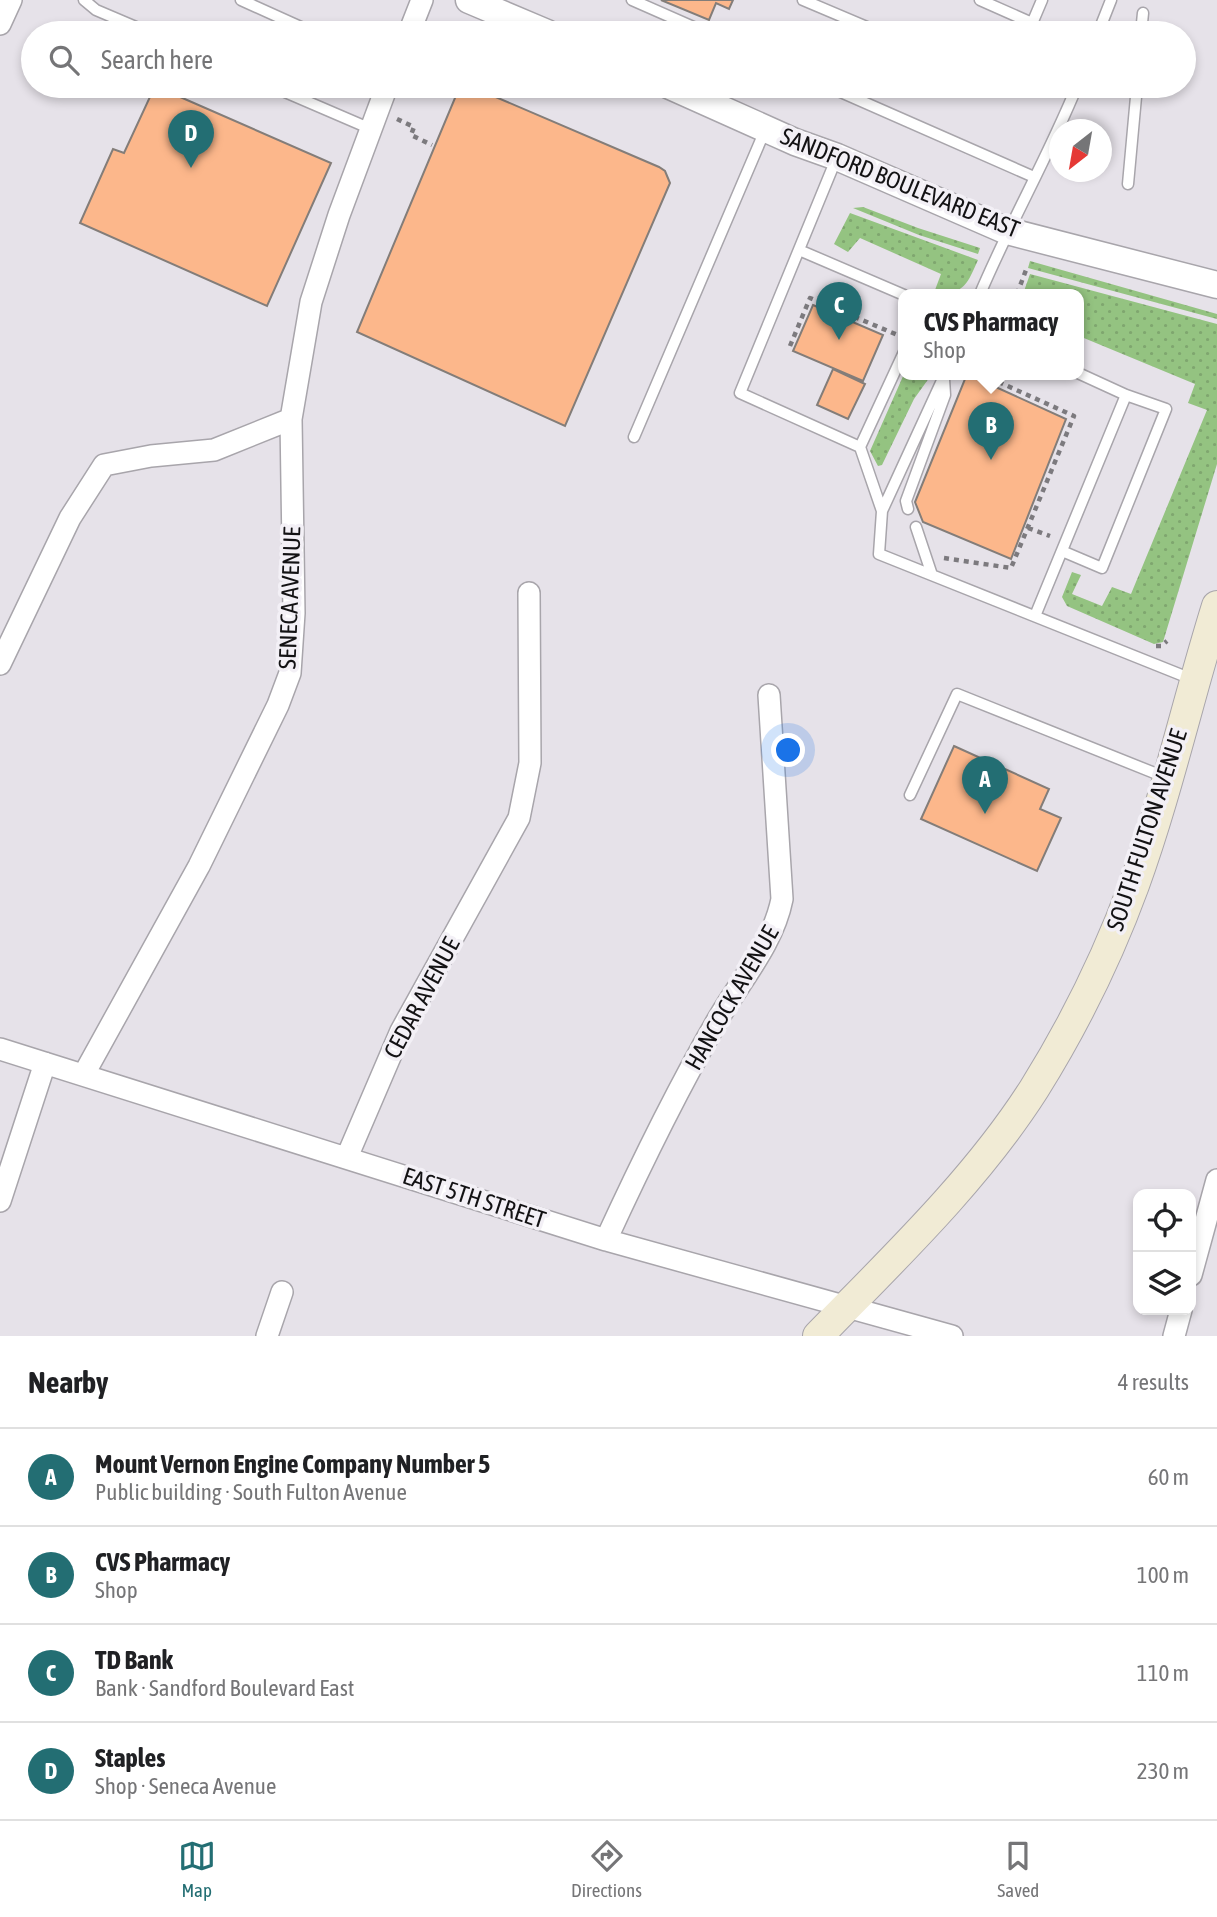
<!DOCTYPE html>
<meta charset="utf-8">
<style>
:root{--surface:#fff;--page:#f2f2f2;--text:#202124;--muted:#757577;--line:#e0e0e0;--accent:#236e73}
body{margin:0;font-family:"Asap Condensed",sans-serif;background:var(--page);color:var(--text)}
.controls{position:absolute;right:21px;bottom:21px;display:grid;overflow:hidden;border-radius:14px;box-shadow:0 4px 10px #0003}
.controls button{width:63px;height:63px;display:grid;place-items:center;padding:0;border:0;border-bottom:2px solid var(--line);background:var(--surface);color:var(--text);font:35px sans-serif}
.compass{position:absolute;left:1049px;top:119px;width:63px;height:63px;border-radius:50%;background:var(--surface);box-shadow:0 4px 10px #0003;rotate:211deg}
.you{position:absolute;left:789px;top:751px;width:24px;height:24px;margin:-18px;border:5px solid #fff;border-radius:50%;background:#1a73e8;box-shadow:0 0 0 10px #1a73e833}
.badge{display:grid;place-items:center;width:46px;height:46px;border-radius:50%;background:var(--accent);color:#fff;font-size:23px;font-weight:700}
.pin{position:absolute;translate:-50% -58px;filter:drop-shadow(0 2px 4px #0008)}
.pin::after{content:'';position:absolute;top:37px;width:24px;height:21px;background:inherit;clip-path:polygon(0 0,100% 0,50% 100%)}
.popup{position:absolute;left:898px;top:289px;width:186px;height:91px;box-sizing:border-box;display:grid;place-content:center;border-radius:14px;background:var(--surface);filter:drop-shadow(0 2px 5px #0005);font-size:23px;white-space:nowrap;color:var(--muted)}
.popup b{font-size:26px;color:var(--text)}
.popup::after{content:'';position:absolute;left:50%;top:100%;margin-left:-14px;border:14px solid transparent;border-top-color:var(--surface)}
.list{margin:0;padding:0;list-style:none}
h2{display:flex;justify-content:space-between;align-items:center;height:91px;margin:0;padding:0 28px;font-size:30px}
h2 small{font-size:23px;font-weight:400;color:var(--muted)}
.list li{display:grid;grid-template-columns:46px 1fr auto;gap:21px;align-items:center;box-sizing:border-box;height:98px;padding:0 28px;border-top:2px solid var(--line)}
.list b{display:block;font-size:26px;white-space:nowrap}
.list p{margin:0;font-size:23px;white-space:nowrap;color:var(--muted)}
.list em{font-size:23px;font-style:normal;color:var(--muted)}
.icon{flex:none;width:38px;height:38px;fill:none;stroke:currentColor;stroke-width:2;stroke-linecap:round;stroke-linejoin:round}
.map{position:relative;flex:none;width:1217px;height:1336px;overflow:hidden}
.search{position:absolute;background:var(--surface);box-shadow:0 4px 10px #0003;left:21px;right:21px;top:21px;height:77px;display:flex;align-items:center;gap:18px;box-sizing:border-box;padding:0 24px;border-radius:38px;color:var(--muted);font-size:26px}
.sheet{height:483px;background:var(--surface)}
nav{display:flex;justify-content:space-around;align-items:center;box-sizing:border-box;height:98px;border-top:2px solid var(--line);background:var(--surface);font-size:19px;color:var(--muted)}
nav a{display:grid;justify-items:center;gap:4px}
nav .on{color:var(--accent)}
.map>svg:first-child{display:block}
.grass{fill:url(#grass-dots)}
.building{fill:#fcb78b;stroke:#837d79;stroke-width:2}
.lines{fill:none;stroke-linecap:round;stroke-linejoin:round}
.service-casing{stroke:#a8a5ab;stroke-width:13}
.minor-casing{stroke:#a8a5ab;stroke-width:24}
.tertiary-casing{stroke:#a8a5ab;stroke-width:29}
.secondary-casing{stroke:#a8a5ab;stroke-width:32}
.path{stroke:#7c7a7e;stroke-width:4.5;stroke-dasharray:5 5;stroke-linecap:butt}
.service{stroke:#fff;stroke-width:10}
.minor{stroke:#fff;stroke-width:21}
.tertiary{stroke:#fff;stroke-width:26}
.secondary{stroke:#f1ebd5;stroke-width:30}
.labels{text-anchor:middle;stroke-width:7;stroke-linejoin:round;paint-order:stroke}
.street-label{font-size:24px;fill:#131214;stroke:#f3f0f6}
</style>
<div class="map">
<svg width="1217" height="1336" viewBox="0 0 1217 1336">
<defs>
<pattern id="grass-dots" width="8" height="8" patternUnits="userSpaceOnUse" patternTransform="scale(1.75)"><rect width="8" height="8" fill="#94c381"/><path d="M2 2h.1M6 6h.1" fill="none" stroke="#7fa66f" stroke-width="1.8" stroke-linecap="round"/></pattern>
</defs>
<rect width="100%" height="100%" fill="#e6e2e9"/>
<path class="grass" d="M863 207 918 228 980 248 978 254 919 235 853 208Z
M850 213 978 260C968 282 965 294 938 294L935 290 941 274 860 238 848 252 834 244Z
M1030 261 1217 314V319L1028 268Z
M1030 274 1217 324V464L1163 642 1154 644 1067 606 1062 597 1072 572 1081 575 1072 594 1102 606 1112 587 1131 594 1207 410 1188 403 1195 384 1079 336 1078 294H1023Z
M904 374H932L914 399 882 465 878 466 870 451Z"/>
<path class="building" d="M661 0H733L729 9 716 3 709 20Z
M155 86 331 163 267 306 80 223 113 149 124 153Z
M460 86H470L659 167 665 171 670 183 565 426 357 332Z
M813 305 883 335 863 381 793 351Z
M833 369 865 384 848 419 817 405Z
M967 374 1066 419 1011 559 923 522 915 502Z
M954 746 1049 789 1040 809 1061 818 1037 871 921 819Z"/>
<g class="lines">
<g class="service-casing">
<path id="service" d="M84 0 96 10 150 33
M241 0 314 33
M632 0 707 33
M803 0 881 33
M980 0 1032 23
M1028 33 1042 0
M1098 33 1111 0
M1141 33 1143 13
M271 86 371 129
M827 86 1034 177
M1003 86H1006
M837 157 740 393 860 447 882 511
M1128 184 1137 86
M799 250 904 295
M980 294C1010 223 1048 157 1077 86
M945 374 882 511 879 554 1194 680
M634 437 766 128
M860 447 904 352
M908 509 906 501 945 395 944 379
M916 527 932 575
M1062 551 1102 568 1166 409 1126 395 1078 373
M1035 616 1126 395
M910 795 957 694 1167 778"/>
</g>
<g class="minor-casing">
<path id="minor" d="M0 24 11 0
M409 33 422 0
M0 664 70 518 104 465 151 456 214 450 291 419
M0 1049 606 1240 952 1336
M84 1074 199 866 278 705 290 673 294 613 291 419 311 302 339 215 387 86
M347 1157 401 1031 519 818 530 763 529 593
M0 1201 45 1063
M606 1240C640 1166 676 1092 717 1021 739 982 773 945 782 899L769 695
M1191 1275 1217 1180
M267 1336 282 1292
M1174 1336 1181 1310"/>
</g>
<g class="tertiary-casing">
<path id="tertiary" d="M469 0 547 33
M670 86 795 142 837 157 1007 231 1217 285"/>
</g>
<g class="secondary-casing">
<path id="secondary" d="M818 1336C893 1259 976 1180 1034 1089 1074 1025 1108 956 1134 885 1167 794 1188 699 1217 606"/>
</g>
<path class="path" d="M397 119 414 127 411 135 432 145
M1017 294 1026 270
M790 346 810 298 900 336
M1028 528 1050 536
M944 558 1011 568 1074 416 981 374
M1156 646H1161L1167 641"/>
<use href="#service" class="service"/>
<use href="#minor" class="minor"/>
<use href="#tertiary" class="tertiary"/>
<use href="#secondary" class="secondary"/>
</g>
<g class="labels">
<g class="street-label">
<text transform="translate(900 183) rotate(22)" y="8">SANDFORD BOULEVARD EAST</text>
<text transform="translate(290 598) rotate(-88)" y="8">SENECA AVENUE</text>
<text transform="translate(1147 830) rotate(-72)" y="8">SOUTH FULTON AVENUE</text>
<text transform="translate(422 998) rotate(-62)" y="8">CEDAR AVENUE</text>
<text transform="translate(732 998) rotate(-60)" y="8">HANCOCK AVENUE</text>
<text transform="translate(474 1198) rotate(18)" y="8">EAST 5TH STREET</text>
</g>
</g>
</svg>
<div class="controls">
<button><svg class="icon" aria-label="locate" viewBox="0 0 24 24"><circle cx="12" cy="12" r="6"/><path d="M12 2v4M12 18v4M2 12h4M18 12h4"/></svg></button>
<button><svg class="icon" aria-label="layers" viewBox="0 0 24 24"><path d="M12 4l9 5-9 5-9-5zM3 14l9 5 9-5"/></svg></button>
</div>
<svg class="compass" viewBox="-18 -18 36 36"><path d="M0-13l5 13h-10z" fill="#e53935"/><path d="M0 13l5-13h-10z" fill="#757577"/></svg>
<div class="you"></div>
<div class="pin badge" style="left:985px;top:814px">A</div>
<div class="pin badge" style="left:991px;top:460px">B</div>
<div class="popup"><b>CVS Pharmacy</b>Shop</div>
<div class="pin badge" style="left:839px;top:340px">C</div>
<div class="pin badge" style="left:191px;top:168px">D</div>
<div class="search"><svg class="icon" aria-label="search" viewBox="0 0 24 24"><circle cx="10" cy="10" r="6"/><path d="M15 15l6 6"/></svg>Search here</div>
</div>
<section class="sheet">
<h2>Nearby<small>4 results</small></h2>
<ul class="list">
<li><span class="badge">A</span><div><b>Mount Vernon Engine Company Number 5</b><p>Public building · South Fulton Avenue</p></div><em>60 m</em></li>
<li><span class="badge">B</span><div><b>CVS Pharmacy</b><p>Shop</p></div><em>100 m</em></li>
<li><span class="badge">C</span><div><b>TD Bank</b><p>Bank · Sandford Boulevard East</p></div><em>110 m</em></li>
<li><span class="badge">D</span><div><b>Staples</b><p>Shop · Seneca Avenue</p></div><em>230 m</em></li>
</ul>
</section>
<nav>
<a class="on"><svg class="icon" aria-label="map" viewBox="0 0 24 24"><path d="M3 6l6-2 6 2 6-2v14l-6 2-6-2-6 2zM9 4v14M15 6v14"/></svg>Map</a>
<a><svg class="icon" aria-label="directions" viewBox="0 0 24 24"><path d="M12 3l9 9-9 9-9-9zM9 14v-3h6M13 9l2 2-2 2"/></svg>Directions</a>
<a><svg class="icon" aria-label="saved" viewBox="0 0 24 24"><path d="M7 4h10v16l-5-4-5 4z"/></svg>Saved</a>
</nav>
